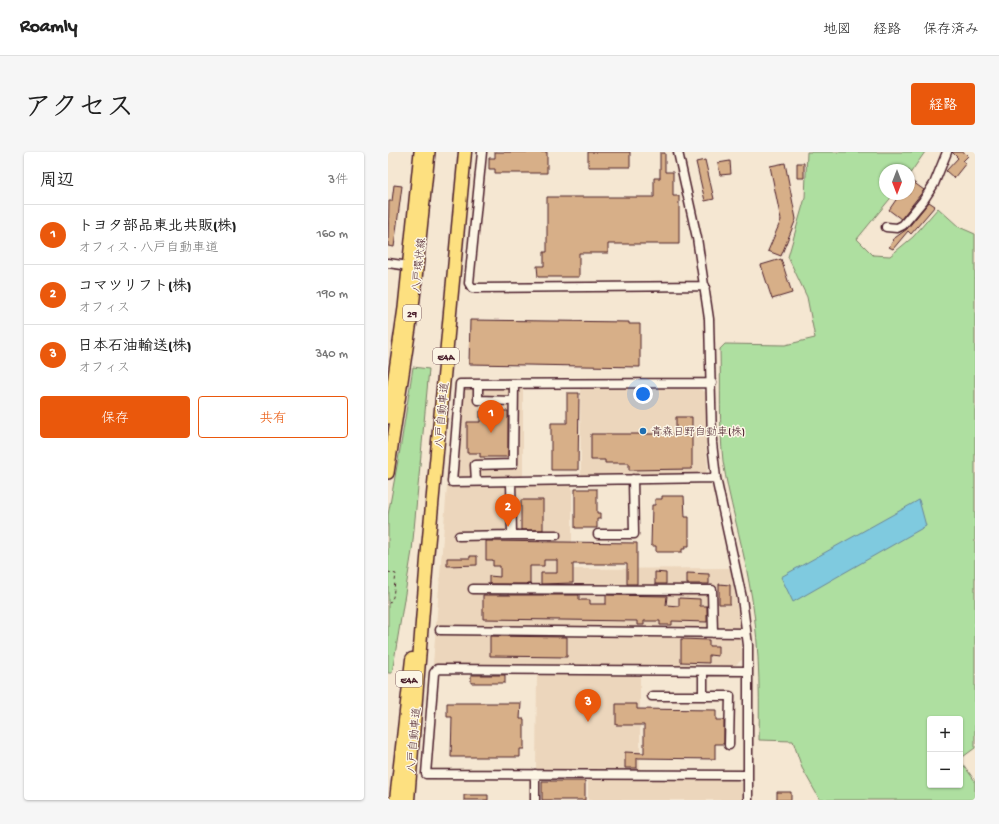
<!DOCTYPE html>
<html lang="ja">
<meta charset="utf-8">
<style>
:root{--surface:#fff;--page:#f6f6f6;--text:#222;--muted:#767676;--line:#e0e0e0;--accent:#ea580c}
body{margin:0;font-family:"Gochi Hand","Klee One",sans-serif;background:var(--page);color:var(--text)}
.controls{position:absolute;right:12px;bottom:12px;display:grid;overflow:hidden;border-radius:4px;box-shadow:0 1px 3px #0004}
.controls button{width:36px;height:36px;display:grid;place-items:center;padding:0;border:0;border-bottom:1px solid var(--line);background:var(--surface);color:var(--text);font:20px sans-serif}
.compass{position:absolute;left:491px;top:12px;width:36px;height:36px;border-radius:50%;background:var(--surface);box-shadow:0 1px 3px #0004;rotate:180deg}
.you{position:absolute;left:255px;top:242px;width:14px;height:14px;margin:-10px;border:3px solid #fff;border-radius:50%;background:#1a73e8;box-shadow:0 0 0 6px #1a73e833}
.badge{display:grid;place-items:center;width:26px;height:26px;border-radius:50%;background:var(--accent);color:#fff;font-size:13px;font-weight:700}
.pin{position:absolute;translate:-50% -33px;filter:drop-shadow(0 1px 2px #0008)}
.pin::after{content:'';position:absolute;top:21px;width:14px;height:12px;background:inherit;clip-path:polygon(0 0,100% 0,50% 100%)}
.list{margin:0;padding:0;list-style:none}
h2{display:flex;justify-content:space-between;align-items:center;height:52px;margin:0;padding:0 16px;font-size:17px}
h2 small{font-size:13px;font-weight:400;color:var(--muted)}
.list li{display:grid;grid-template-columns:26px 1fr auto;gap:12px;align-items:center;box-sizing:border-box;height:60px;padding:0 16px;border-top:1px solid var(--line)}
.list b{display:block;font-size:15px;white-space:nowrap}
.list p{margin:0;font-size:13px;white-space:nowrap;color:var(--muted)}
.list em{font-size:13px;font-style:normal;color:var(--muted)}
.actions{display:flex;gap:8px;padding:12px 16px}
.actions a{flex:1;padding:9px 0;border:1px solid var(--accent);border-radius:4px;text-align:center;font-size:14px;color:var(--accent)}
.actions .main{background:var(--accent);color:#fff}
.map{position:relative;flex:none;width:587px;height:648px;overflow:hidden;border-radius:4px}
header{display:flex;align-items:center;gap:24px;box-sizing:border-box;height:56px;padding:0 20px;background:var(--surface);border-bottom:1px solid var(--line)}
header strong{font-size:19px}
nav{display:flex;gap:22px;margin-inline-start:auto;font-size:14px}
.intro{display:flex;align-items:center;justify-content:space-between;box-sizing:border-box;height:96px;padding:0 24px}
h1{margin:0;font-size:28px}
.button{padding:10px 18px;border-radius:4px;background:var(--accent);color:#fff;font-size:14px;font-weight:700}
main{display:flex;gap:24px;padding:0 24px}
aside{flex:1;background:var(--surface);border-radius:4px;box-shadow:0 1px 3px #0004}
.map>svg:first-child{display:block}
.built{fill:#ecd6bc}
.green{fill:#aedfa0;stroke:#7c7f66}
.water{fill:#7fcadf;stroke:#6a8697}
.building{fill:#d7af88;stroke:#4a1f2b}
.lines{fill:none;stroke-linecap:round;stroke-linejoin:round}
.minor-casing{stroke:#4a1f2b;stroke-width:11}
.major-casing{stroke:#4a1f2b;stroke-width:14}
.highway-casing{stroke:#4a1f2b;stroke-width:15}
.path{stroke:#4a1f2b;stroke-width:1;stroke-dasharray:3 3;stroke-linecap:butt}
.minor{stroke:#fcf5e5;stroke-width:8}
.major{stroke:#fde080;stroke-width:11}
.highway{stroke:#fde080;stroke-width:12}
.poi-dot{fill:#1f6fb2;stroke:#fcf5e5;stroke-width:1.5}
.labels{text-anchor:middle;stroke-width:3;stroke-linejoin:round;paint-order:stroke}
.shield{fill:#fcf5e5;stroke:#7f5f63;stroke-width:1}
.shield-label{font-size:10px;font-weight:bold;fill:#4a1f2b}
.street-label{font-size:11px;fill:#4a1f2b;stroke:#fcf5e5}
.poi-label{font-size:11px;fill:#4a1f2b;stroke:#fcf5e5;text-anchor:start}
</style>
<header>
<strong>Roamly</strong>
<nav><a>地図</a><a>経路</a><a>保存済み</a></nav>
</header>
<div class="intro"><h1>アクセス</h1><a class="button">経路</a></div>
<main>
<aside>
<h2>周辺<small>3件</small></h2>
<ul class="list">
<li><span class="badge">1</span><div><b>トヨタ部品東北共販(株)</b><p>オフィス · 八戸自動車道</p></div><em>160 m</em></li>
<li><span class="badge">2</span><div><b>コマツリフト(株)</b><p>オフィス</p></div><em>190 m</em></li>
<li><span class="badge">3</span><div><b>日本石油輸送(株)</b><p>オフィス</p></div><em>340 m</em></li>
</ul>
<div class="actions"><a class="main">保存</a><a>共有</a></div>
</aside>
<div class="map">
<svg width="587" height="648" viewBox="0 0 587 648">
<rect width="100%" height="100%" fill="#f5e7d2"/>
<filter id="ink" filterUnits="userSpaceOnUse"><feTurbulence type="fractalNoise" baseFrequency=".025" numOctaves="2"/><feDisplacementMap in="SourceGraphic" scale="8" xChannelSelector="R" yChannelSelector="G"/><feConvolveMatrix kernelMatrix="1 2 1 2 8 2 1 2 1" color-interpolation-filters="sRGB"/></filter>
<g filter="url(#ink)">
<path class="built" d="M78 236H135V325L72 326 68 323 75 240Z
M192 236H309L318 240V293L320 317 316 323 193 325Z
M184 332V417L342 416 352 471 354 508 346 514 45 512 59 334Z
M149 521H252V619H148Z
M200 626 348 628 354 631V648H200Z"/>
<path class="green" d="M419 0H537L521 23V18H497V42H506L469 87 485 103 502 104 525 85 550 56 571 75 587 82V596L572 607V567H542V633H572V608L587 629V648H432L414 616 405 589 371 588C372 533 371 478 360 425 353 386 341 348 335 309 331 273 333 234 332 197L337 192 397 193 427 186 419 145 400 105 417 46Z
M25 215 41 217 24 399 4 521H0V363L13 292Z"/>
<path class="water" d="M531 348 538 374 405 450 393 425Z"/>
<path class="building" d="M107 0H159V21H107V17H101V6H107Z
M200 0H242V15H200Z
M564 0H576L580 4 575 9 578 11 566 26 558 19 570 6Z
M272 1H277V20H285V44H291V92H220V101H191V125H150L149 114H156V100H159V45H266V26H272Z
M317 8 326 47 317 49 308 10Z
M342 9 343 22 332 23 330 11Z
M397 11 408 67 393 104 380 99 393 68 382 14Z
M409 11H416V26H409Z
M521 27 536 38 513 67 501 58 512 42H521Z
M6 33 14 34 6 95 0 94 1 49H4Z
M541 50 547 54 523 82 520 79 505 97 501 95 505 89 504 88 519 77Z
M393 107 404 141 384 147 373 113Z
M82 168 241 170V172H252V215L81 212Z
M179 241H191L190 318H163V271H179Z
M92 259H120V305H92V301H79V270H92Z
M288 265H304V317L241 318V311H217V308H203V282H288Z
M187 337H209V361H212V367H209V376H187Z
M274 344H296L297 365H301V394H297V397H294V400H268V394H263L264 353H267V347H274Z
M133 348H155V378H133Z
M98 389 249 391V432H239V412H185V431L153 432V421H169V408H156V414H142V432H101V424L112 425V414H105V408H98Z
M82 404H89V413L59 414V406H82Z
M267 420 278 421V432H267Z
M299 421 321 422V432H299Z
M331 432 342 433V452H331Z
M95 443H191V448H202V452H218V443L279 444 278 453 291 454V446L312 447V454H319V470L284 469V473H272V469H256V473H249V469L95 467Z
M102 484 179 485V505L102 504Z
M293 487 321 488V494H330V504L321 503V511L293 510Z
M83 523H117V531H83Z
M59 551H133L132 567H136V597H132V605H63L64 565H59Z
M228 552H249V557L328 558V568H336V592H327V607L249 606V616H237V600L256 601V573H228Z
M154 629H197V648H154Z
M389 640H403V648H389Z
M76 643H100V648H76Z"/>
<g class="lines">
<g class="minor-casing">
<path id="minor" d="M94 0 81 131 84 136 317 134
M290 0 309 86 321 167 324 291 328 326 354 446 360 493V648
M498 75 509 76 515 73 535 49 546 32 559 0
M0 111 21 114
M324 231 72 232 64 330 328 326
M90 232V248L125 249
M88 329 87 313 125 312 126 232
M210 382H246L245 327
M124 383H168
M71 384 124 383 123 329
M85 437 324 438 325 481
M52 478 358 481
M360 519 49 517 46 521 38 622 360 623
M264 544H315V519
M315 544H342L341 593
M147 648V622"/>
</g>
<g class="major-casing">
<path id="major" d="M0 266 16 156 32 0
M0 321 25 156 41 0"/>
</g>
<g class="highway-casing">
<path id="highway" d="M8 648 24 507
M20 648 39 407 77 0"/>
</g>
<path class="path" d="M0 420 8 422 5 445 0 453"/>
<use href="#minor" class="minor"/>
<use href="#major" class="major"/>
<use href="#highway" class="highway"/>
</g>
</g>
<circle class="poi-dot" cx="255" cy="279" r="4"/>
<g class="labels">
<g class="shield">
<rect x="15" y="153" width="18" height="16" rx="3"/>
<rect x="45" y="196" width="26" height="16" rx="3"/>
<rect x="8" y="519" width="26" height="16" rx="3"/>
</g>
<g class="shield-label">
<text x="24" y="165">29</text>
<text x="58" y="208">E4A</text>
<text x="21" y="531">E4A</text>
</g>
<g class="street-label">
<text transform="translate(30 113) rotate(-84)" y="4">八戸環状線</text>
<text transform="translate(53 263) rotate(-85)" y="4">八戸自動車道</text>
<text transform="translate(25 588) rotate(-85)" y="4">八戸自動車道</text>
</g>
<g class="poi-label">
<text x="263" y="283">青森日野自動車(株)</text>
</g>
</g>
</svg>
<div class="controls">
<button>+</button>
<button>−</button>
</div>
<svg class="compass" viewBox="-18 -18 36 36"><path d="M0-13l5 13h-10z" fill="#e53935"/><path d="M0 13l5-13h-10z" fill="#767676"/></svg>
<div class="you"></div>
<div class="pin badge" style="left:103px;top:281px">1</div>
<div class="pin badge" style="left:120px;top:375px">2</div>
<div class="pin badge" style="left:200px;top:570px">3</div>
</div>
</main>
